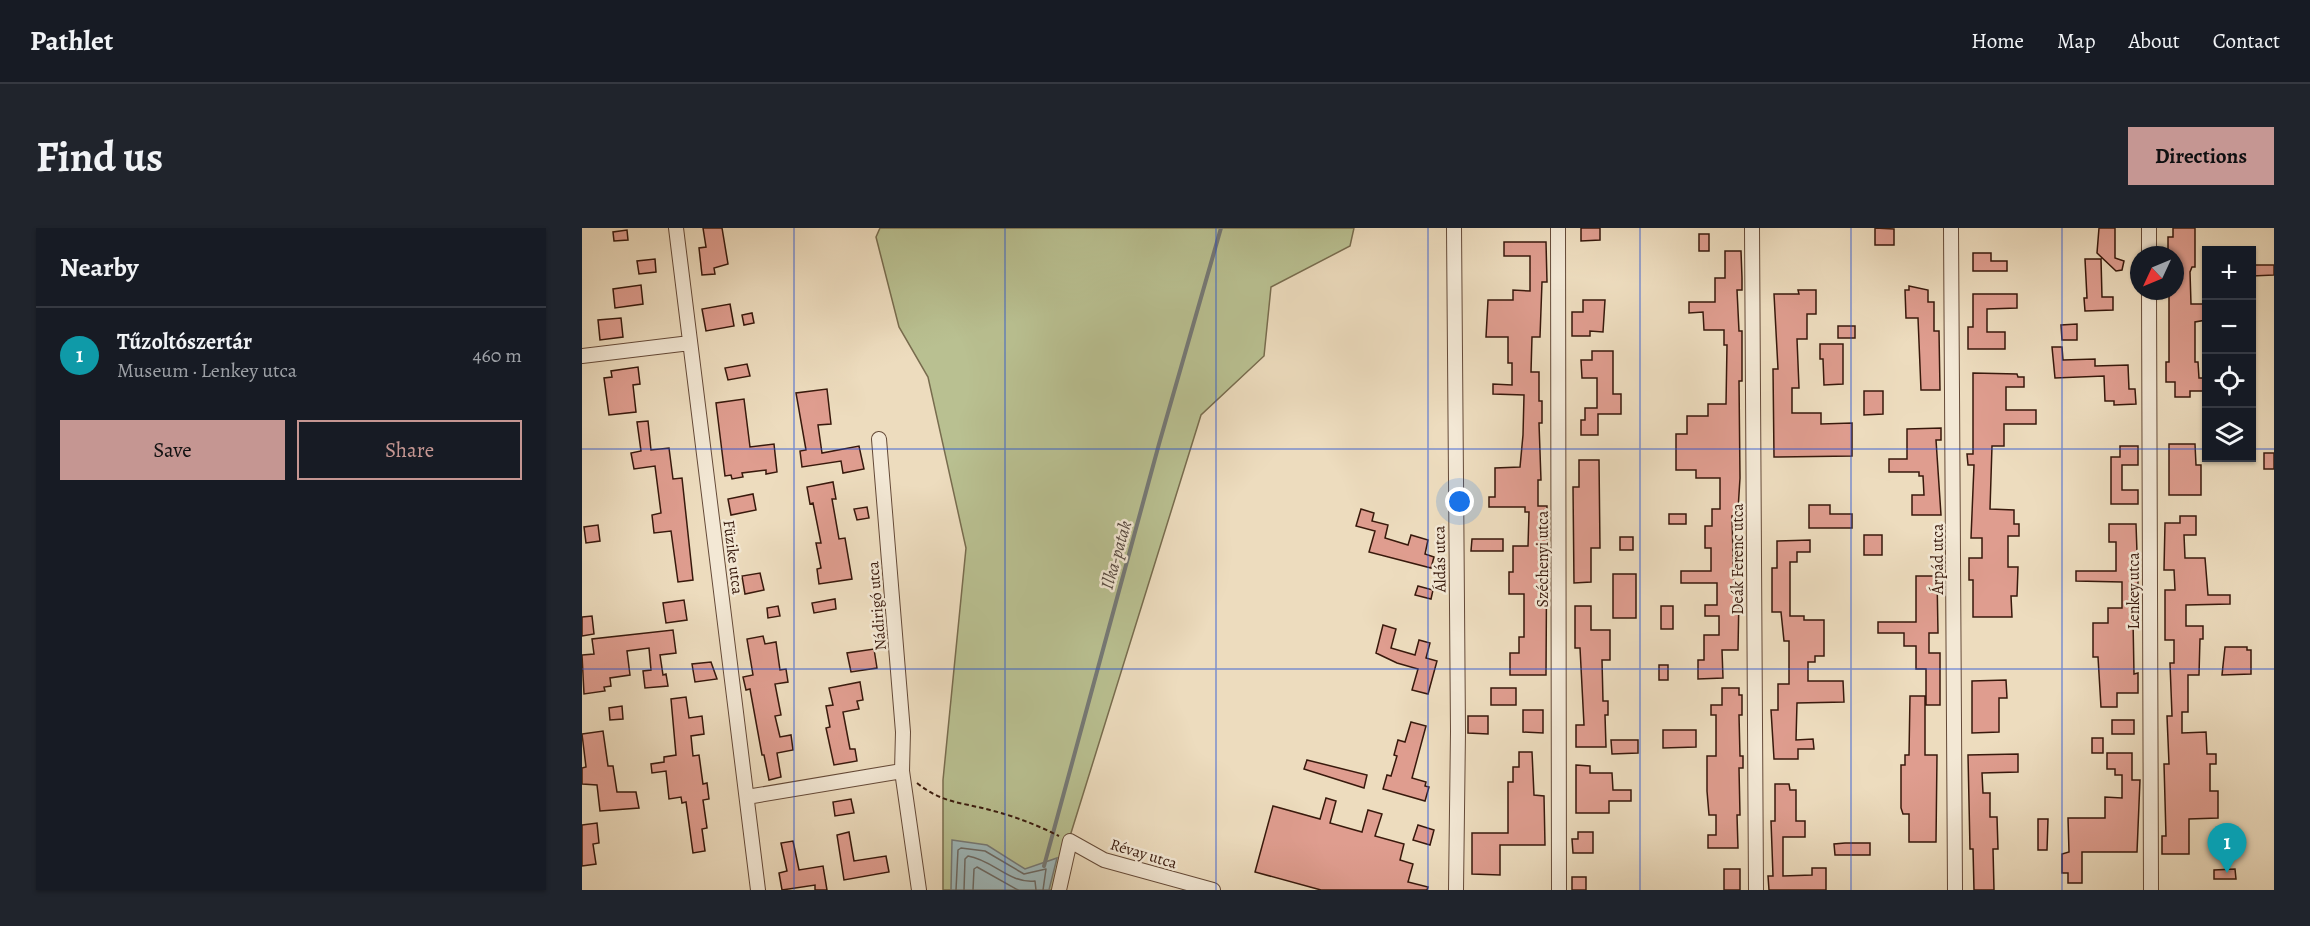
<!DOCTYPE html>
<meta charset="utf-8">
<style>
:root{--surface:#171b24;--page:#20242c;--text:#f1f3f6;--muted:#9ea1a6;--line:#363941;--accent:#c59692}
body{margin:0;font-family:Alegreya,serif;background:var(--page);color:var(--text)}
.controls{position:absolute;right:18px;top:18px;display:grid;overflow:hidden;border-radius:0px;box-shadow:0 2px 4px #0004}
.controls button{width:54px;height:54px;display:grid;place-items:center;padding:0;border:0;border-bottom:2px solid var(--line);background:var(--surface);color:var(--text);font:30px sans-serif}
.compass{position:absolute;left:1548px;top:18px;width:54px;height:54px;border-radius:50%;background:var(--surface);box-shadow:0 2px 4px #0004;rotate:226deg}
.you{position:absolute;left:878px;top:274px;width:21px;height:21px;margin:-15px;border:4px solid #fff;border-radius:50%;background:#1a73e8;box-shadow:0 0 0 9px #1a73e833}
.badge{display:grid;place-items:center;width:39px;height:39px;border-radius:50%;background:var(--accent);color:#fff;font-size:20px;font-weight:700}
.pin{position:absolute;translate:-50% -50px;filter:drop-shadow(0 2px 3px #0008)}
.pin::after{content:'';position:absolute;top:32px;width:21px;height:18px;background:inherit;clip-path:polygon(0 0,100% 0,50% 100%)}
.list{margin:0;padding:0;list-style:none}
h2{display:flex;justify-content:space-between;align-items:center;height:78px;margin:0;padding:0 24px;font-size:26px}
h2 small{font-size:20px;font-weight:400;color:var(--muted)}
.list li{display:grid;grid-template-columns:39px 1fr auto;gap:18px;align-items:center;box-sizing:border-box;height:96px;padding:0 24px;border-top:2px solid var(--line)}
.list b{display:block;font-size:22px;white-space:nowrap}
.list p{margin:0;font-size:20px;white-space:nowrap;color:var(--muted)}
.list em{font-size:20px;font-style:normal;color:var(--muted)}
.actions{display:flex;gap:12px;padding:18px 24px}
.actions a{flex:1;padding:14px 0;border:2px solid var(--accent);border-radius:0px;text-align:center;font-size:21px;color:var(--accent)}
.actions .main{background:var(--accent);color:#111}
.icon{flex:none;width:33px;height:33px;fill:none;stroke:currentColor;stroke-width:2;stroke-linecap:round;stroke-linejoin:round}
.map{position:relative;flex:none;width:1692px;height:662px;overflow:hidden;border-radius:0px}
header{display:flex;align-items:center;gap:36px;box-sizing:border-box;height:84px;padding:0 30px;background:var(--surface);border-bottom:2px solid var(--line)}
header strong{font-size:28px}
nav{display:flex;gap:33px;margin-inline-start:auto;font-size:21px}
.intro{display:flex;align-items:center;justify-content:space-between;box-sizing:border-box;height:144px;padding:0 36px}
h1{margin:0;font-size:42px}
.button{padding:15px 27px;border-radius:0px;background:var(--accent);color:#111;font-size:21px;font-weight:700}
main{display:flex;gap:36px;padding:0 36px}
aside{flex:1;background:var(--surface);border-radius:0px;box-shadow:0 2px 4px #0004}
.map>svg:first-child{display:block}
.green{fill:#b9c091;stroke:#786c4e;stroke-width:1.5}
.water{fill:#9eb9bc;stroke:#757976;stroke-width:1.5}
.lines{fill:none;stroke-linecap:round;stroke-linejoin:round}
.shore{stroke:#6b6964;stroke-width:1.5}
.stream{stroke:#757976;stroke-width:4}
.building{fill:#df9d8f;stroke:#38190c;stroke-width:1.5}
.street-casing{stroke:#654a38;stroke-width:16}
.path{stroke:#38190c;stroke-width:2;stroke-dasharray:4.5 3;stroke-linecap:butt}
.street{stroke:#f3e8d5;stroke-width:14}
.grid{fill:none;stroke:#1d4ed8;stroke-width:1.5;stroke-opacity:0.55}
.labels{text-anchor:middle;stroke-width:5;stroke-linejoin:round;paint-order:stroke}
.street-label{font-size:16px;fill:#38190c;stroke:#f3e8d5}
.water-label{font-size:18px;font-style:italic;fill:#574941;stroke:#f3e8d5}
</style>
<header>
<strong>Pathlet</strong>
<nav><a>Home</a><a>Map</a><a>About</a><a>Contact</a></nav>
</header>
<div class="intro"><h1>Find us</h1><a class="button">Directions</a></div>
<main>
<aside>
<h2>Nearby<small></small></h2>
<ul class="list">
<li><span class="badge" style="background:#0f9aa8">1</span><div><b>Tűzoltószertár</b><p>Museum · Lenkey utca</p></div><em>460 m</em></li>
</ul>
<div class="actions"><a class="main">Save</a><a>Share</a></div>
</aside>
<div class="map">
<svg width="1692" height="662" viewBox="0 0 1692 662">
<rect width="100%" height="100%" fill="#eddcbe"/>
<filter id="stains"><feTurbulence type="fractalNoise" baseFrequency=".00333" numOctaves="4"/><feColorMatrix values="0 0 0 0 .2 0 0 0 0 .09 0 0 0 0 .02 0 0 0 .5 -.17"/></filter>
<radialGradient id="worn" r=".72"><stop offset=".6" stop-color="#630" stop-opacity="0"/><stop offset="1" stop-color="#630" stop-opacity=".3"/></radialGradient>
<path class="green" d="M298 0H772L768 18 689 59 682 128 619 187 489 605 474 662H361V552L384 320 346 149 317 99 294 9Z"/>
<path class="water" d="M370 612 405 617 443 641 475 630 467 662H369Z"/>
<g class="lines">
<path class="shore" d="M374 662 376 622 379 620 403 623 442 646 464 641 461 662
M382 662 383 631 386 628C411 632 428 656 453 653L454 662
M391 662 392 641 395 639 436 662"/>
<path class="stream" d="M462 638 577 216 639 0"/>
</g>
<path class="building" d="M121 0H140L146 36 132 40 133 46 120 47 117 20 124 19Z
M999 0H1018V12L999 13Z
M1293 0 1312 1V17H1293Z
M1517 0H1533V30L1542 33 1540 42 1534 43 1515 25Z
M1591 0H1613V39H1610L1608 44 1609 76H1624V92L1613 94V134H1616L1617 150H1624V163H1608V169H1593V154H1584V134H1587V63H1593V27H1586V9H1591Z
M45 2 46 12 32 13 31 4Z
M1117 6H1127V23H1117Z
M922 14H964L965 54H960L958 109H950L949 144H957V173H960V195H957L959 252H956V278H965L964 447H928V425H937V409H942V366H927V344H931V318H946L947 284H943V279H907V269H913V240L938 239 941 207 942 167 911 166V156L930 157V135H926V109H904L906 72H931V62L948 63V28H922Z
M1143 23H1159L1160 50V62H1155L1157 103H1160V153H1157L1158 250 1156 282 1154 288H1150L1152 367H1157L1156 422H1140L1141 450 1116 451V432H1122V407H1137V388H1123V377H1135V355H1099V343H1129V320H1123V298H1130V281H1138V250H1114V242H1094V206H1105V188H1126V176H1144L1145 117H1142V102H1122L1121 84 1107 85V74H1133V50H1143Z
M1391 25H1409V33H1425V43H1391Z
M73 31 74 44 57 46 55 33Z
M1503 31H1519L1520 69H1531V82L1503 83 1502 70H1505Z
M1670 37H1692V47L1670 48Z
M59 57 61 76 33 80 31 61Z
M1327 58 1346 62V74H1352V103H1357L1358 162H1339L1336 90H1324L1323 62H1327Z
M1216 62H1234V86H1225V111H1215L1217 160H1210V185H1239V196L1270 195V228L1192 229 1191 141H1196L1192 66H1217Z
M1391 66H1435V80L1405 81V104H1423V121H1386V99H1391Z
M1001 72H1023L1021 104 1008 103V108H990V84H1001Z
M148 76 152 98 124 103 120 81Z
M170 85 172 95 162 97 160 87Z
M39 90 41 109 18 112 16 92Z
M1495 96V112H1480L1479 97Z
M1256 98H1273V110H1256Z
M1238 116H1261V156L1242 157 1241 131H1238Z
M1470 119H1480L1481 132 1513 131V138L1546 137 1547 161H1553L1554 176 1532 177V173H1523L1522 148 1473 150Z
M1010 123H1031V166H1039V186H1016V207H999V192H1003V180H1015V150H1000L999 132H1010Z
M165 136 168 148 146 152 143 140Z
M56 139 58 156 51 157 54 184 27 187 22 150 30 149 29 143Z
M1391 145 1435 146 1436 149H1442V159H1424V182H1454V196H1422V218H1410L1408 281 1432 282V296H1437V308H1426V339H1436L1435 368H1429L1430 389H1391V352H1387V330H1400V310H1389L1392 237H1386L1385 226H1391Z
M245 161 249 196 236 197 240 225 277 218 282 241 261 245 259 233 220 239 218 223 224 222 214 165Z
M1282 163H1301V186L1282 187Z
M162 171 168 219 192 216 195 244 184 246V242L160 245 161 249 150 251 149 247 143 248 134 175Z
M66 193 69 222 87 220 91 251 100 250 111 352 96 354 89 303 72 305 70 287 79 285 73 238 52 241 49 225 59 223 55 194Z
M1359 200V212H1354L1359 287H1330V267H1342L1341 248H1337V244H1307V231H1325V201Z
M1587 216H1613L1614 237H1619V267H1587Z
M1538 218H1556V237H1540V262H1556V276H1529V229H1538Z
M1682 225H1692V241H1682Z
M997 232H1017L1018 320H1009V354L992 355 991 259H997Z
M251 254 254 271H250L257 311 263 310 270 351 237 356 235 341 239 340 234 315H239L231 275 228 276 225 259Z
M171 266 174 282 149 287 146 271Z
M1227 277H1248V286H1270V300H1227Z
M285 279 287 290 275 292 272 281Z
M779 281 792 285 790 293 806 297 803 310 826 317 829 307 846 312 843 326 852 329 849 340 787 324 793 303 774 298Z
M1087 286H1104V296H1087Z
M1598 288H1614V307H1602L1603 330H1623L1626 367H1648V376L1604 377V398H1621V411H1618L1617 447H1606V484H1600V505L1624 504 1625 526H1634V536H1628V563H1636V590L1607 591V626H1580V608H1584L1582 536H1587L1585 488H1590L1588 435H1592V412H1583V362H1593L1592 342H1582L1583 295H1598Z
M1527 296H1554L1556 353 1555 392H1551L1552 446 1556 445V465H1535V479H1519L1516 429H1511V395H1526V380H1540V354L1494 353V343H1534V314H1527Z
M16 297 18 313 4 315 2 299Z
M1282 307H1300V327H1282Z
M1038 309H1051V322H1038Z
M890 311H921V323H889Z
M1228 312V324H1215V334H1208V388H1222V392H1242V428H1233V434H1226V453H1261L1262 474 1215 475 1214 512 1231 511 1232 521H1216V531H1192L1189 482H1196V456H1207V413H1202L1199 384H1190V340H1195V313Z
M178 345 182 362 163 366 160 348Z
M1031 346H1054V390H1031Z
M1334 348H1355L1356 405H1347V425H1358V477H1344V441H1334V418H1322V405H1296V394H1334Z
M836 358 851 362 849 371 833 367Z
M253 371 254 381 232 385 230 375Z
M102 372 105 392 84 395 81 375Z
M196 378 198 388 186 390 185 380Z
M993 378H1009V402H1028V432H1020L1021 473H1026V487H1023L1024 519H994V497H1002L998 420H993Z
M1079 378H1091V401H1079Z
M10 388 12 406 0 408V389Z
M801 397 814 401 809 420 833 427 837 412 848 415 844 430 855 433 846 466 830 462 836 441 815 435 794 425Z
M91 402 94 425 78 427 81 447 84 446 86 458 63 460 61 443 69 442 67 420 45 423 48 447 28 450 29 458 22 459 23 463 2 466 0 427 12 426 10 411Z
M181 408 183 416 194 414 198 442 204 441 206 454 193 456 199 487 193 488 198 509 209 507 211 522 195 525 199 549 187 552 182 527H180L168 461 164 462 161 449 171 447 165 411Z
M1643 419H1665V422H1669V446L1640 447Z
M292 421 295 440 269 444 265 425Z
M129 434 135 451 113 454 110 436Z
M1077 437H1086V452H1077Z
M1424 452 1425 470H1417V504L1390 505V453Z
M278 454 281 472 275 473 277 481 261 484 268 521H273L275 533 252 537 244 500 248 499 244 478 251 477 247 460Z
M909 460H934V477H909Z
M1140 460H1157V467H1160V487H1157L1158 528H1161V540H1157L1158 587H1155L1156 620H1126V607H1134V587H1127L1125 563V528H1134V487H1129V477H1140Z
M1328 468H1343V527H1355L1354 614H1327V586H1321L1319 580V537H1323V527H1327Z
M104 469 107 490 120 488 122 506 109 508 111 528 117 527 121 556 125 555 127 571 121 572 125 600 120 601 123 623 111 625 104 574 100 575 99 569 87 571 84 543 70 545 69 536 82 534V529L94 527 89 471Z
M40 478 41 491 28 492 27 480Z
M941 482H961V505L941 504Z
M886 488H906V506L886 505Z
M1530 492H1552V506H1530Z
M829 494 844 498 830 550 844 554 843 558 847 559 843 573 801 561 805 547 809 548 815 528 812 527 816 512 823 514Z
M1081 502H1114V519L1081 520Z
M21 503 26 538H31L35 564H54L57 580 18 583 15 557 0 556V540L4 539 0 506Z
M1510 510H1521V525H1510Z
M1029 512H1056V525L1030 526Z
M937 524H950L952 567 962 568 963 617H918V647L890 646V605H926V554H931V539H937Z
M1525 525H1550V552H1558L1555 624H1500V655H1486V645H1480V626L1487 624 1486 590H1523V569L1540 570V547H1533V541H1525Z
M1436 526V544L1400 545 1401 565H1408V589H1415L1416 621H1411L1412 662H1392L1391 621H1388L1386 527Z
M725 532 785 547 782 560 722 541Z
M994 537 1008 538V545H1030L1031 562H1049V573H1027V585H994Z
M1193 556H1207L1208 562H1214V593H1223V609H1201V648L1230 647V640H1244V662H1187L1186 648H1191L1189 593H1193Z
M744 570 754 573 748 595 780 604 786 582 800 586 793 608 822 616 818 632 831 636 826 654 846 659 845 662H739L673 644 691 578 738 591Z
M269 571 272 585 253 588 251 574Z
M1456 591H1466L1465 622H1456Z
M15 595 17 615 11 616 14 636 0 638V597Z
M836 597 852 602 848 617 831 612Z
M267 604 272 633 304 628 307 644 262 652 255 607Z
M996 604H1011V625H991L990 611H996Z
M211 613 217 642 241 638 245 662H233V657L200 662 197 645 205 643 199 615Z
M1263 615H1288V627H1253L1252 616Z
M1142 641H1158V662H1142Z
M1653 641 1654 651H1632V642Z
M990 649H1004V662H990Z"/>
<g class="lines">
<g class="street-casing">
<path id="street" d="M94 0 176 662
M872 0 876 503 874 662
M976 0 977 662
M1170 0 1174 662
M1369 0 1373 662
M1567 0V27
M1567 63 1569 662
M0 128 108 115
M297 211 321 504 320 543 337 662
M165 569 320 543
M477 662 488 613 522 632 631 662"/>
</g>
<path class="path" d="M335 555C360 575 378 574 408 582 432 588 455 597 477 608"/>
<use href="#street" class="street"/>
</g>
<path class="grid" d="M212 0V662M423 0V662M634 0V662M846 0V662M1058 0V662M1269 0V662M1480 0V662M0 221H1624M1670 221H1692M0 441H1692"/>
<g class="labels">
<g class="street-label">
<text transform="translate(152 329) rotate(83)" y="6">Füzike utca</text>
<text transform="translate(857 331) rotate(-91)" y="6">Áldás utca</text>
<text transform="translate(960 331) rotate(-90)" y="6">Széchenyi utca</text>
<text transform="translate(1155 331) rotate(-90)" y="6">Deák Ferenc utca</text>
<text transform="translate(1355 331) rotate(-90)" y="6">Árpád utca</text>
<text transform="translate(1551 363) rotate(-90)" y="6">Lenkey utca</text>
<text transform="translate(294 378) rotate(-95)" y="6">Nádirigó utca</text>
<text transform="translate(562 625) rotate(17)" y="6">Révay utca</text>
</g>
<g class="water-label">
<text transform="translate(534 327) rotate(-74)" y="6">Ilka-patak</text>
</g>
</g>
<rect width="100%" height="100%" filter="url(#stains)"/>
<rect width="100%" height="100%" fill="url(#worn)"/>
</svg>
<div class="controls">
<button>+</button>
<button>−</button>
<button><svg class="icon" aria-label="locate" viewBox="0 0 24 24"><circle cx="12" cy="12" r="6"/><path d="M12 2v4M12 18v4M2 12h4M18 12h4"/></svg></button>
<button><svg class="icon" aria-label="layers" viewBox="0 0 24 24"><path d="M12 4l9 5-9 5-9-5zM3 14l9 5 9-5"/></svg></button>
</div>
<svg class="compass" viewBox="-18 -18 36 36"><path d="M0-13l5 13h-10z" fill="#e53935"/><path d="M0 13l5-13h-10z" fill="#9ea1a6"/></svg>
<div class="you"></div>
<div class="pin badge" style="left:1645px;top:645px;background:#0f9aa8">1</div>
</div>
</main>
